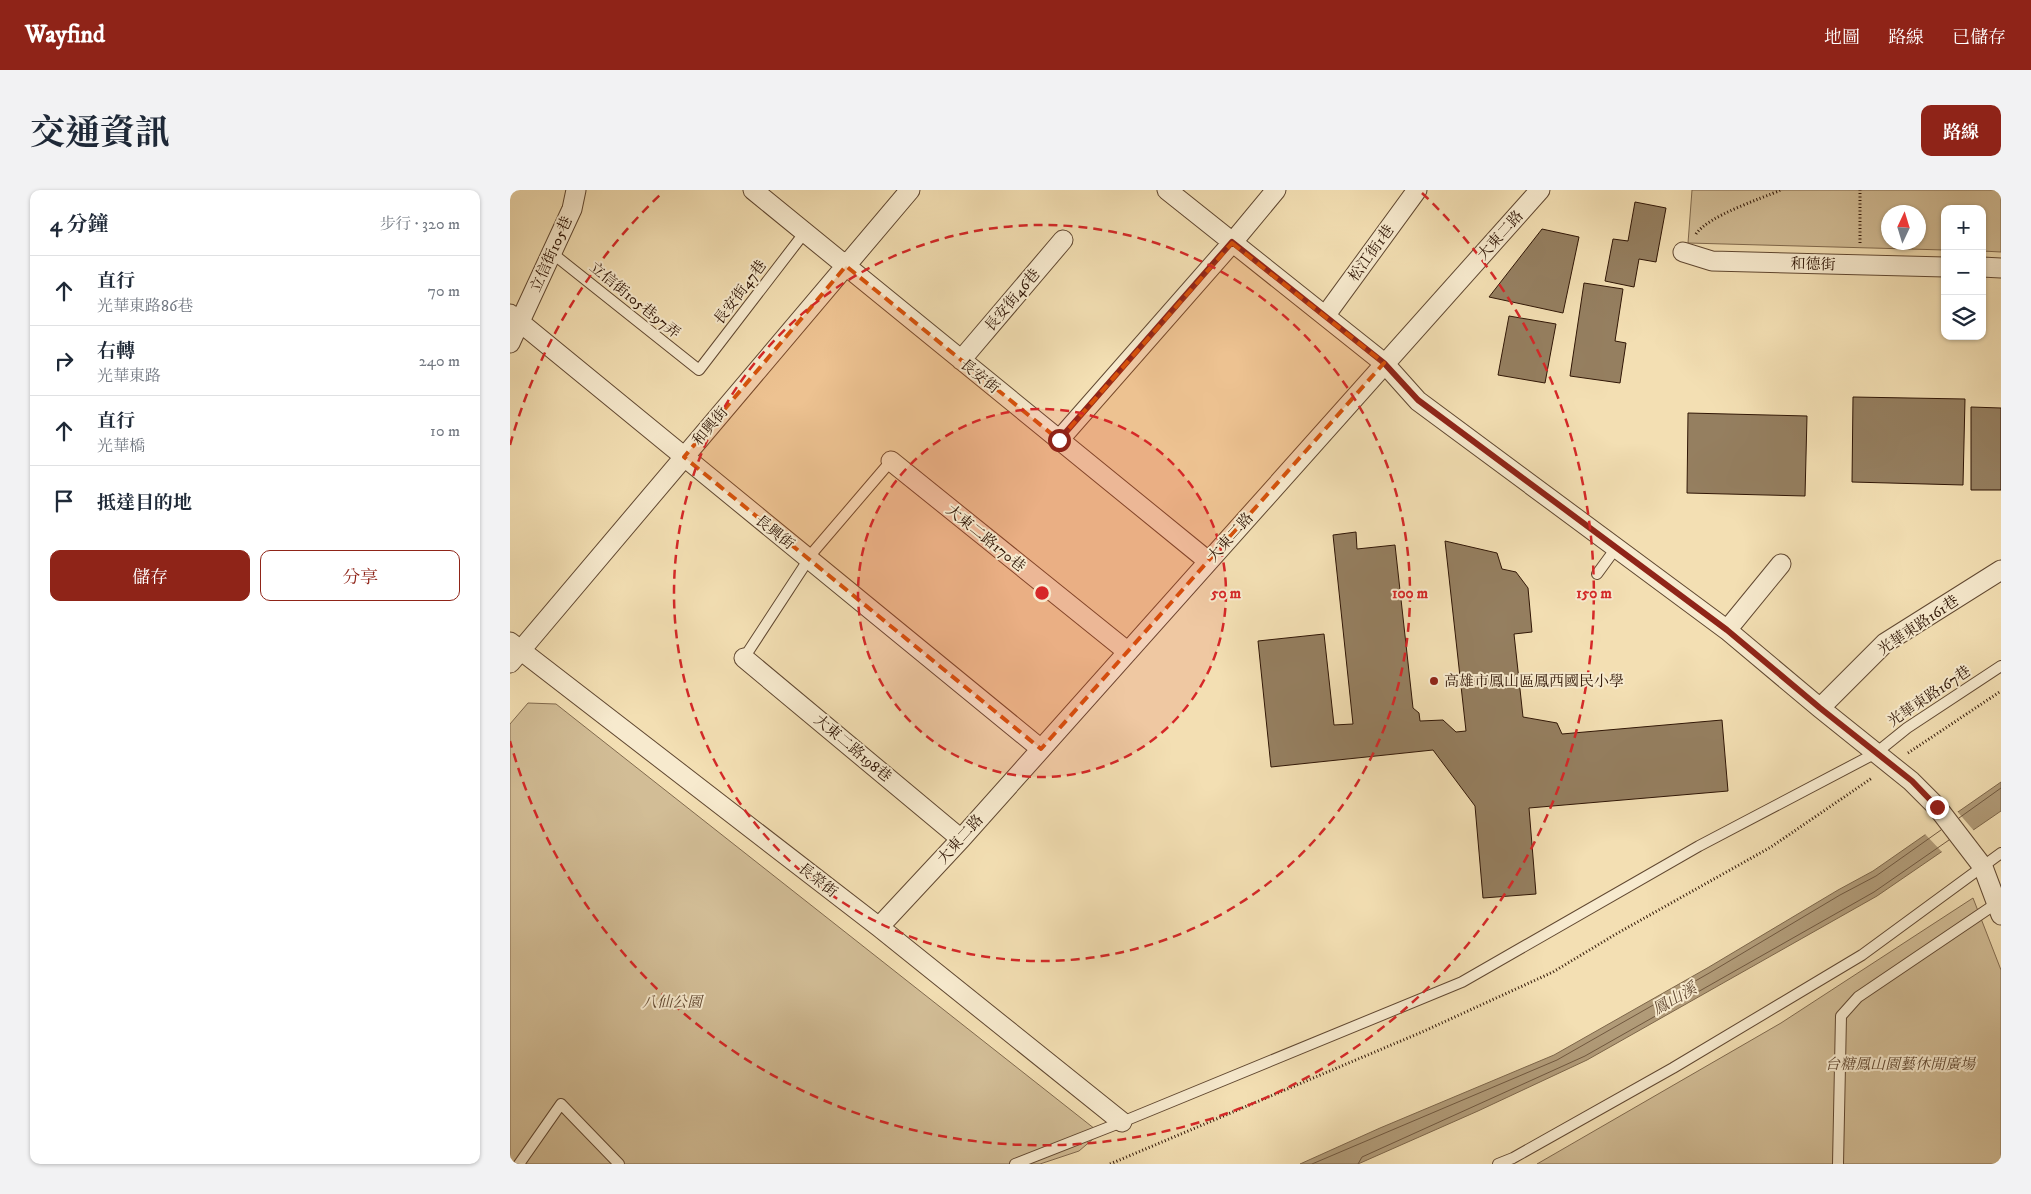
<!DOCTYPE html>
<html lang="zh-TW">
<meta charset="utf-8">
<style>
:root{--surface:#fff;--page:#f2f2f3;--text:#1f2937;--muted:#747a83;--line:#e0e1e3;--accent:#8f2418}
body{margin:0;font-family:"IM FELL DW Pica","Noto Serif TC",serif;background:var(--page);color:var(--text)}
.controls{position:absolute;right:15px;top:15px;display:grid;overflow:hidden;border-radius:10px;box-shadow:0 1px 4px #0004}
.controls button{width:45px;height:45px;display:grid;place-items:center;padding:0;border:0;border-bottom:1px solid var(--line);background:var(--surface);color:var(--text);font:25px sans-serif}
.compass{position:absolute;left:1371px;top:15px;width:45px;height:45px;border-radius:50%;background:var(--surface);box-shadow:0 1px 4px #0004;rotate:4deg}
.stop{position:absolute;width:15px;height:15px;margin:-11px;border:4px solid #8f2418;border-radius:50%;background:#fff}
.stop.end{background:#8f2418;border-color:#fff;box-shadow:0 1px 5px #0008}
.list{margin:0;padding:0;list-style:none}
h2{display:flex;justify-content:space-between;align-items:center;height:65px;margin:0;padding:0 20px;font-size:21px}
h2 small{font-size:16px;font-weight:400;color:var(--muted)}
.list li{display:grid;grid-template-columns:32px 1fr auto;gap:15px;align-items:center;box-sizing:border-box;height:70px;padding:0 20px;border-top:1px solid var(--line)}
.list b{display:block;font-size:19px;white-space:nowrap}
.list p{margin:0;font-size:16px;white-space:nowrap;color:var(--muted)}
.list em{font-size:16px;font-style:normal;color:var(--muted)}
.actions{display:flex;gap:10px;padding:15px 20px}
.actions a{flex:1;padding:11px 0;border:1px solid var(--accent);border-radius:10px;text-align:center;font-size:18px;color:var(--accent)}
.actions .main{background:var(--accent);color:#fff}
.icon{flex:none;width:28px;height:28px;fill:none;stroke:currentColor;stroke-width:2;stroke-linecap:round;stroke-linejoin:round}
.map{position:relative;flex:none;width:1491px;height:974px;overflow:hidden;border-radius:10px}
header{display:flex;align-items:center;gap:30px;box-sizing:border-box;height:70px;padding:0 25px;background:var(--accent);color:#fff}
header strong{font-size:24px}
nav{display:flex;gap:28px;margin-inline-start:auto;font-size:18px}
.intro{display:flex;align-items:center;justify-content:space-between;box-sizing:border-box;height:120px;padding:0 30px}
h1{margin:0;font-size:35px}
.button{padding:12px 22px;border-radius:10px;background:var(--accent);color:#fff;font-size:18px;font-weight:700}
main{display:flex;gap:30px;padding:0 30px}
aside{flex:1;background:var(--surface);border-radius:10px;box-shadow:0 1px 4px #0004}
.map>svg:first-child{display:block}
.green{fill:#d2bd96;stroke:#816a4e;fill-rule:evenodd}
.water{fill:#b19b78;stroke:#7d664a}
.pier{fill:#f3dfb3}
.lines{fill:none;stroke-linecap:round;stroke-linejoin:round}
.shore{stroke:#70583f;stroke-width:1}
.building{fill:#957f60;stroke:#301606}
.lane-casing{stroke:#614831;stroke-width:12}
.street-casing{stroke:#614831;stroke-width:21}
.path{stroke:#301606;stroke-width:3;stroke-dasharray:1 2.5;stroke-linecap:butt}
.lane{stroke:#f7eace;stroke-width:10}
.street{stroke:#f7eace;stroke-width:19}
.route{stroke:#8f2418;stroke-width:6}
.marked{fill:#d6520b;fill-opacity:0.2;stroke:#d6520b;stroke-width:4;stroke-dasharray:10 6;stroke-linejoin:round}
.ring{fill:none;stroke:#d62828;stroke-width:2.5;stroke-dasharray:9 6}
.poi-dot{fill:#8f2418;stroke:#f7eace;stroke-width:2}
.labels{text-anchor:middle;stroke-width:4;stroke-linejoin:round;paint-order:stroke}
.street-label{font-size:15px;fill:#301606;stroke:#f7eace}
.poi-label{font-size:15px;fill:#301606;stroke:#f7eace;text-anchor:start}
.park-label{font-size:15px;font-style:italic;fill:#614831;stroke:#f7eace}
.water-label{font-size:16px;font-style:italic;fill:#644b34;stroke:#f7eace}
.centre{fill:#d62828;stroke:#f7eace;stroke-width:2.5}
.ring-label{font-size:15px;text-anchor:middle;font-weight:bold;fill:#d62828;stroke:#f7eace;stroke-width:4;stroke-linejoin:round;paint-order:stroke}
</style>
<header>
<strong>Wayfind</strong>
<nav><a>地圖</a><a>路線</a><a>已儲存</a></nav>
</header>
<div class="intro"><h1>交通資訊</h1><a class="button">路線</a></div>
<main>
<aside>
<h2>4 分鐘<small>步行 · 320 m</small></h2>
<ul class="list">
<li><svg class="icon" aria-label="ahead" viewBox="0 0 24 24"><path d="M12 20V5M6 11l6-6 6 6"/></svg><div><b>直行</b><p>光華東路86巷</p></div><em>70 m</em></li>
<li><svg class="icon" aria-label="right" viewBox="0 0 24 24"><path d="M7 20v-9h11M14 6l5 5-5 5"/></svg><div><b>右轉</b><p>光華東路</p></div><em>240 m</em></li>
<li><svg class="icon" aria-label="ahead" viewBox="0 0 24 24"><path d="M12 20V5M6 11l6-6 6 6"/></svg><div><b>直行</b><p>光華橋</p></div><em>10 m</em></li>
<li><svg class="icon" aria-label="arrive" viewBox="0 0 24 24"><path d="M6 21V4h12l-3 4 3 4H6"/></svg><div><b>抵達目的地</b></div></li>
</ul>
<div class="actions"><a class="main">儲存</a><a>分享</a></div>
</aside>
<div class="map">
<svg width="1491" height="974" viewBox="0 0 1491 974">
<rect width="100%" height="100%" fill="#f3dfb3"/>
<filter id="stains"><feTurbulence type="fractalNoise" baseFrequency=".004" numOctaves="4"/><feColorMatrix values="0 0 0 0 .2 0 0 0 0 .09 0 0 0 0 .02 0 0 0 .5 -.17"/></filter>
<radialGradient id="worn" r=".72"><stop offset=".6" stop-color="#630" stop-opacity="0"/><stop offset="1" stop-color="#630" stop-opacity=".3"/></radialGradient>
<path class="green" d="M1182 0H1491V62L1472 61V19H1435V60L1178 53ZM1378 22H1408V52H1378Z
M18 513 46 514 590 943 569 961 530 974H0V534Z
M1463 708 1491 780V974H1027L1271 833Z"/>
<path class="water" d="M1491 592V621L1367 706 1077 870 968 921 848 974H790L870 938 1044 865 1199 777 1328 700 1363 681Z"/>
<path class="pier" d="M1446 620 1465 642 1433 663 1414 643Z"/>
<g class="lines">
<path class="shore" d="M1449 628 1491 598
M802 974 1047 870 1201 782 1330 705 1366 686 1431 640
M848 974 852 967 1075 866 1364 702 1439 650"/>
</g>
<path class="building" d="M1125 12 1156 18 1146 72 1129 69 1124 97 1095 91 1103 49 1118 51Z
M1032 39 1069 47 1053 123 979 107Z
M1074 93 1113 99 1105 151 1116 153 1110 193 1060 186Z
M999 126 1046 134 1035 193 988 185Z
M1343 207 1455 209 1453 295 1342 292Z
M1461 217 1491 218V300H1461Z
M1178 223 1297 226 1295 306 1177 303Z
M846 342 847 359 885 355 903 518 909 523 910 531 933 530 946 542 956 541 935 351 987 363 992 379 1006 382 1018 398 1022 442 1004 444 1013 527 1047 533 1052 544 1212 530 1218 601 1019 618 1026 704 973 708 965 616 923 560 761 577 748 451 814 444 824 535 843 534 823 345Z"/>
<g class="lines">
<g class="lane-casing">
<path id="lane" d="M42 63 189 180 295 42
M1087 384 1106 358
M234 468 304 361 381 271
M9 974 51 914 109 974
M505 974 612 932 952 792 1189 656 1366 563 1397 538 1491 476
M988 974 1003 968 1163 878 1352 765 1491 663
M1328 974 1331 826 1348 807 1487 713"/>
</g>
<g class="street-casing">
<path id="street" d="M243 0 698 371
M657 0 874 173 908 211 1217 440 1310 518 1401 591 1427 617 1473 677 1491 725
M1173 62 1202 71 1435 77
M1472 77 1491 78
M0 124 531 559
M815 126 907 0
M0 153 62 19 66 0
M451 170 553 50
M549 250 722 53 766 0
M381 271 618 462
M1217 440 1271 374
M0 452 369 737 612 932
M234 468 451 649
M0 473 400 0
M1310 518 1375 453 1491 380
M369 737 451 649 1030 0"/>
</g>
<path class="path" d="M1186 44C1198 26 1250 9 1271 0
M1350 53V0
M1398 563 1491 501
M600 974 912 842 1043 782 1106 744 1261 657 1362 588"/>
<use href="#lane" class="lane"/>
<use href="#street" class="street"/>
</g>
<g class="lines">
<path class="route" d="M549 250 722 52 874 173 908 210 1217 440 1310 518 1402 591 1427 617"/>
</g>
<path class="marked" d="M722 53 874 173 531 559 174 267 336 76 549 250Z"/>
<circle cx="532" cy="403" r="184" fill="#d62828" fill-opacity=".12"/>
<g class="ring">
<circle cx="532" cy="403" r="184"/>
<circle cx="532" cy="403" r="368"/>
<path d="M0 255A552 552 0 0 1 152 3M912 3A552 552 0 1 1 0 551"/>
</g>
<circle class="poi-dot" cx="924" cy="491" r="5"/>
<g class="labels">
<g class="street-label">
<text transform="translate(990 45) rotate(-48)" y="5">大東二路</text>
<text transform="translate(861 63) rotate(-54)" y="5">松江街1巷</text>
<text transform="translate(41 64) rotate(-66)" y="5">立信街105巷</text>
<text transform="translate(1303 74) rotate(1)" y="5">和德街</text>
<text transform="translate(230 102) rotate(-53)" y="5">長安街47巷</text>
<text transform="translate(125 110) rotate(39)" y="5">立信街105巷97弄</text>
<text transform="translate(502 110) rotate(-50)" y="5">長安街46巷</text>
<text transform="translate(470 186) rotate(39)" y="5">長安街</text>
<text transform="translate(200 236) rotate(-50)" y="5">和興街</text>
<text transform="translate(265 342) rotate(39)" y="5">長興街</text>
<text transform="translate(720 347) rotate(-48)" y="5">大東二路</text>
<text transform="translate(476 348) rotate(39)" y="5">大東二路170巷</text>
<text transform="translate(1408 435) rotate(-34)" y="5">光華東路161巷</text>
<text transform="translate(1419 506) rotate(-34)" y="5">光華東路167巷</text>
<text transform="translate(343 558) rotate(40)" y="5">大東二路198巷</text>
<text transform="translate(450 649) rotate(-48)" y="5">大東二路</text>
<text transform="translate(308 690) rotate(38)" y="5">長榮街</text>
</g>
<g class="poi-label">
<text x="934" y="496">高雄市鳳山區鳳西國民小學</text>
</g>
<g class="park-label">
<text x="162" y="817">八仙公園</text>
<text x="1390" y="879">台糖鳳山園藝休閒廣場</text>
</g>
<g class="water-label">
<text transform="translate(1164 808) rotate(-30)" y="6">鳳山溪</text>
</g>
</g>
<circle cx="532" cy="403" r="8" class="centre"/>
<g class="ring-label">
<text x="716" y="408">50 m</text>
<text x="900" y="408">100 m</text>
<text x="1084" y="408">150 m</text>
</g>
<rect width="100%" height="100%" filter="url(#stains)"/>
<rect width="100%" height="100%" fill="url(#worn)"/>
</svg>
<div class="controls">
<button>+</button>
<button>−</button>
<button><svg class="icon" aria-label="layers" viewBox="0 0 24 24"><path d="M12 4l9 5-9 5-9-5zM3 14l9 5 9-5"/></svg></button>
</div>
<svg class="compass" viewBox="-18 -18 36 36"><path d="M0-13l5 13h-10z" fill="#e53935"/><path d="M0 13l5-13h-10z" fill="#747a83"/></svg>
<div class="stop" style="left:549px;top:250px"></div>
<div class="stop end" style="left:1427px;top:617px"></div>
</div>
</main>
